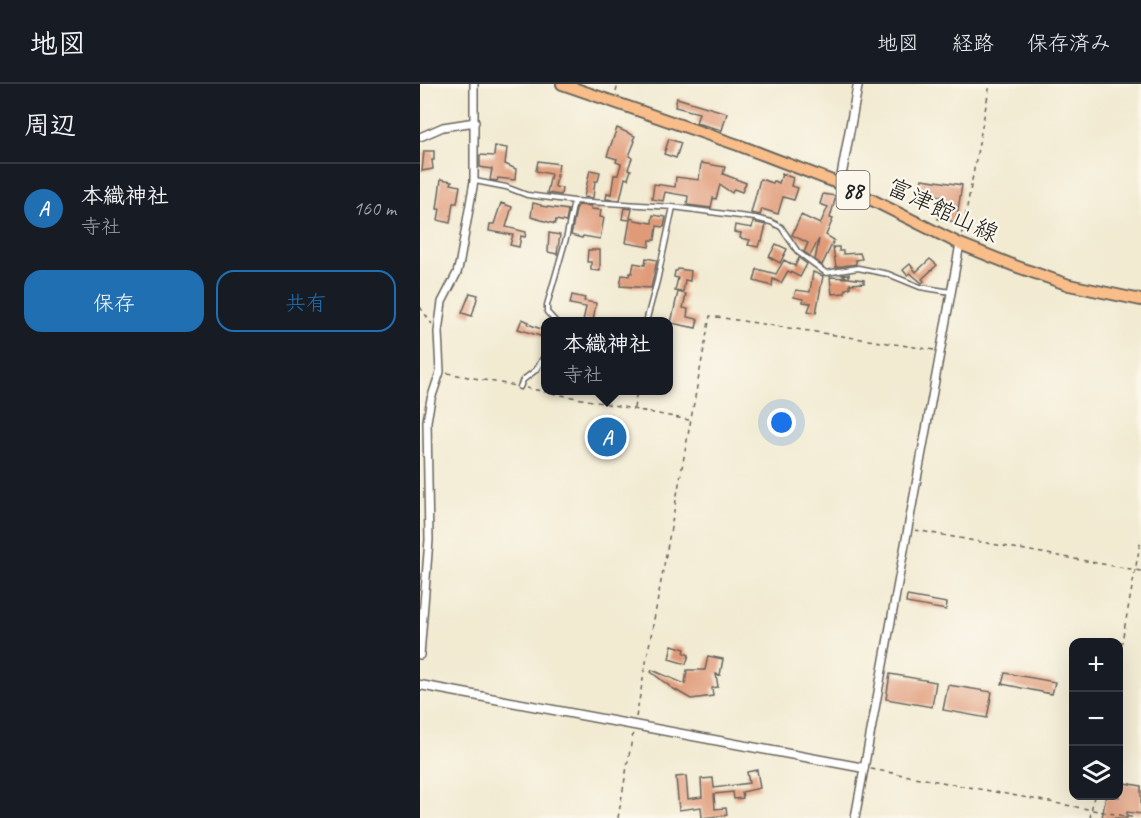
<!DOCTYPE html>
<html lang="ja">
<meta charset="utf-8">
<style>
:root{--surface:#171b24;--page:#242831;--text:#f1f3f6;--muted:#9ea1a6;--line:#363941;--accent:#1f6fb2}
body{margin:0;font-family:Caveat,"Klee One",sans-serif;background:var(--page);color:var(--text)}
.controls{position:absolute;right:18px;bottom:18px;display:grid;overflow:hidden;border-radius:12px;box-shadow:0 6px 24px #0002}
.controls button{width:54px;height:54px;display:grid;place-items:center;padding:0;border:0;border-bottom:2px solid var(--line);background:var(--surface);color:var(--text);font:30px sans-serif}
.you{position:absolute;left:362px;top:339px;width:21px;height:21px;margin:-15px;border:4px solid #fff;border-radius:50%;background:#1a73e8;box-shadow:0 0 0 9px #1a73e833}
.badge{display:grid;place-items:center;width:39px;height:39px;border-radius:50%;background:var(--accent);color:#fff;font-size:20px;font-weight:700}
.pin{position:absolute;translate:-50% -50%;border:3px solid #fff;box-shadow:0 2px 6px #0006}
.popup{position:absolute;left:121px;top:233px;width:132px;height:78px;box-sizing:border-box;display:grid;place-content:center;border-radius:12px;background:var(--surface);filter:drop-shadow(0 2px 4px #0005);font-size:20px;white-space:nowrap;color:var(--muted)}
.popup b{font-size:22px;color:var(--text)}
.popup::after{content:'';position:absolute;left:50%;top:100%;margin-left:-12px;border:12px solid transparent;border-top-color:var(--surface)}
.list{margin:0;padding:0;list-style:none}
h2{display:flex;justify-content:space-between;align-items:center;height:78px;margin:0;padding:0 24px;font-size:26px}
h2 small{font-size:20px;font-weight:400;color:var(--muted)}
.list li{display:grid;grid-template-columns:39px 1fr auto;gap:18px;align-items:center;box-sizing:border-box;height:90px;padding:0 24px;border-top:2px solid var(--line)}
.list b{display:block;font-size:22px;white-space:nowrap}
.list p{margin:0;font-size:20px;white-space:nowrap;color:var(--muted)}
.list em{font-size:20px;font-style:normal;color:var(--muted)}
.actions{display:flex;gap:12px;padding:18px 24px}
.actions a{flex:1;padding:14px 0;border:2px solid var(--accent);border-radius:18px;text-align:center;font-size:21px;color:var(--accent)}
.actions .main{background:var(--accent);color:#fff}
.icon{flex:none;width:33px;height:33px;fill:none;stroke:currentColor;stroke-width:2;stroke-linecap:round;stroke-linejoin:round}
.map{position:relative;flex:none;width:721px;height:734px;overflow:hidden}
header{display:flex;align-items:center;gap:36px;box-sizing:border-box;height:84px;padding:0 30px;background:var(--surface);border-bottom:2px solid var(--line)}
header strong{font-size:28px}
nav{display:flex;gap:33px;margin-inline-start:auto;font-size:21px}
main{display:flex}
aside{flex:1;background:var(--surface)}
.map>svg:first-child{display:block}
.building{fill:#e09a78}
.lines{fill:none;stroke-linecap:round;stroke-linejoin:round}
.service-casing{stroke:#67645b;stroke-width:7}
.minor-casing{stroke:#67645b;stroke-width:10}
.tertiary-casing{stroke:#67645b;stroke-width:11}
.primary-casing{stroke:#67645b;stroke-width:14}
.path{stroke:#67645b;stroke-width:1.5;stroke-dasharray:4.5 4.5;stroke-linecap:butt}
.service{stroke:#fff;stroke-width:4}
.minor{stroke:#fff;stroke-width:7}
.tertiary{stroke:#fff;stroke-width:8}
.primary{stroke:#f8bd89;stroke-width:10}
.labels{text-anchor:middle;stroke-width:4.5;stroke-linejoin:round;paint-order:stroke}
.shield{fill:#fbf7ec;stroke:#5f5e5a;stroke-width:1.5}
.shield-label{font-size:22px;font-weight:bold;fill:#1c1c1c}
.street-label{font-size:24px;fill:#1c1c1c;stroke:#fbf7ec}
</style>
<header>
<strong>地図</strong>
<nav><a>地図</a><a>経路</a><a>保存済み</a></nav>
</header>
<main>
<aside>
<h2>周辺<small></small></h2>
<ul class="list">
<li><span class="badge">A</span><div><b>本織神社</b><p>寺社</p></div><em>160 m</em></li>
</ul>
<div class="actions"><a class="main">保存</a><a>共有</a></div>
</aside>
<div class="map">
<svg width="721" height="734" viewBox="0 0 721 734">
<rect width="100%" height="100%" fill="#fbf7ec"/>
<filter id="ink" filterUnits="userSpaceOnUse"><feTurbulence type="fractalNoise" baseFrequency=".0167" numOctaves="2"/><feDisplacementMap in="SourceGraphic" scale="12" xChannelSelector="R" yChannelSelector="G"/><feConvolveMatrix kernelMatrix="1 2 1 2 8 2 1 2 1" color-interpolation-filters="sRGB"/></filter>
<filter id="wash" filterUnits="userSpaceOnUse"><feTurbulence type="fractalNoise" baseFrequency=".008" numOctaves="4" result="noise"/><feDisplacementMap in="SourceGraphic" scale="24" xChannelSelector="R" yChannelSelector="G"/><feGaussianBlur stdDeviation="1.35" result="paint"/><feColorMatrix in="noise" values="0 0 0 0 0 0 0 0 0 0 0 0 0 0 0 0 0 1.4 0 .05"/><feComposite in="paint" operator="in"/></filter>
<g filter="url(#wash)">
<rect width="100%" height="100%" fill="#f2ead1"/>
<g id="blocks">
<path class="building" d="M257 14 307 29 302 46 276 39 279 29 255 23Z
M197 44 215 52 213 56 215 57 209 72 212 74 208 85 211 86 208 95 205 94 200 116 186 115 187 109 191 110 194 91H198L201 80 196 78 197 75 187 72Z
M249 55 261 59 256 74 244 70Z
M75 62 87 64 85 80 96 85 95 96 78 94 77 97 70 96 72 85 60 83V71L74 72Z
M4 67H14V76H12L13 85 2 87Z
M118 77 139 80 135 103 142 104 141 111 127 109 131 90 116 87Z
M281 79 305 83 303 90 326 99 322 108 314 105 312 109 300 101 296 115 293 114 291 124 267 121 268 112 245 108 243 117 232 115 234 100 255 103 256 93 279 96Z
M170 86 180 88 178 97H175L173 114 164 113Z
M362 90 373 94 371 102 378 104 374 116 363 113 358 130 342 125 340 131 331 129 340 95 353 99 354 97 359 99Z
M21 95 32 97 31 100 40 102 37 119H33L30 139 18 136 20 125H17Z
M502 95 542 101 536 138 518 135 521 112 499 109Z
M403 110 416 112 410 134 413 135 406 151 414 156 402 181 395 176 399 155 390 172 384 168 388 159 372 151 381 131 400 140 408 123 400 120Z
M81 119 92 123 86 143 106 148 105 153 101 152 99 163 90 161 93 151 69 147 70 140H74Z
M113 119 121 121V122L148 126 146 138 136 136 135 140 111 133Z
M157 121 171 122V125L181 126 180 133 184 134 180 155 163 152 162 154 151 151Z
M204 124 212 125 210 134 215 136 232 139 233 131 246 133 244 143 237 142 235 156H230L229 163 206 159 210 136 202 135Z
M333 138 346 141 342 157H340L338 163 328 161 330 156 320 154 321 149 314 148 315 141 332 144Z
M129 149 140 151 137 170 128 168Z
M356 160 367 165 360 179 349 173Z
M413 163H419V167H423V170L440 169 442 175 436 176V180L416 183Z
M168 166H180V187L171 186V178H167Z
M226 174 237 176 231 204 200 202 202 191 209 192 210 189H212L214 179 225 181Z
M379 174 387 180 380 193 368 187 361 199 353 195 352 202 334 197 337 185 356 190 364 176 375 182Z
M510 175 517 181 502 195 504 197 502 199 490 189 487 191 483 186 490 180 496 188Z
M258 185 271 187 270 197 265 196 263 208 255 207 258 194 254 193 255 187H257Z
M393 188 403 192 396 229 388 227 391 219 383 218V215L374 213 376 206 390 208Z
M429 190V194L444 196V199L430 200V204L425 205V209L412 210 410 193 428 194 422 191Z
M258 208 266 210 263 224 268 225 267 233 278 235 276 244 251 239Z
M50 209 58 211 52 232 42 229Z
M152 211 165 214 164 217 176 219 173 237H163L166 223 150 220Z
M102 235 109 238 108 240 126 247V254L98 245Z
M487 512 527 519 526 526 486 519Z
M252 561 265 565 264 569 269 571 266 580 249 575Z
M288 572 303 575 300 591 296 590 298 603 292 604 293 612 271 615 252 604 231 588 232 586 265 600 267 586H285Z
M585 589 635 598 632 610 582 600Z
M470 590 516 598 512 623 466 615Z
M528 601 572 608 567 634 523 626Z
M337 686 340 704 322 708 323 714 314 715 313 708 294 710 295 725 306 724 307 731 282 734 281 723 259 726 256 693 266 692 268 715 282 713 281 695 293 694 294 704 329 699 327 688Z
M699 698 721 702V730L707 728V734H682L686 711 699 713Z"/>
</g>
</g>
<g filter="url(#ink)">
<use href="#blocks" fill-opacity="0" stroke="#67645b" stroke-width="1.5"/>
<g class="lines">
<g class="service-casing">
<path id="service" d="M55 97 86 103 107 111 154 117 253 123 335 134 351 138 361 143 378 168 406 189 438 184 468 190 500 203 531 208
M136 238 127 228V221L147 151 154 117
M226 238 237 197 253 123
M100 303 103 296 116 286 126 269"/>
</g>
<g class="minor-casing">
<path id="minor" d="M0 53 23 43 55 38
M0 571 9 456 7 337 11 315 20 288 18 248 22 218 37 189 40 177 54 97V0
M435 734 540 160"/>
</g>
<g class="tertiary-casing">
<path id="tertiary" d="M420 100 438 0
M0 601 444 684"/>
</g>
<g class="primary-casing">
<path id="primary" d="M142 0 318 61 420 100 540 160 595 182 649 201 721 216"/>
</g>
<path class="path" d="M196 8 198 0
M542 150 570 0
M0 223 12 240
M27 289 96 302
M106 304 269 336
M214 324 217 306
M495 446 721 487
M698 579 721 455
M216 633 290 232 514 266
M451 685 716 734
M198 734 213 649
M670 734 674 712"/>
<use href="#service" class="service"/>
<use href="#minor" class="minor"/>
<use href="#tertiary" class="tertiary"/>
<use href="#primary" class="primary"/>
</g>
</g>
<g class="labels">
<rect class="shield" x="416.5" y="87" width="33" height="38" rx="4.5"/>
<g class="shield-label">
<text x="433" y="114">88</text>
</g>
<g class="street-label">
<text transform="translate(523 126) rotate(25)" y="8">富津館山線</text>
</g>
</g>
</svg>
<div class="controls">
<button>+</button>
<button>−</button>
<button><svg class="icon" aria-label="layers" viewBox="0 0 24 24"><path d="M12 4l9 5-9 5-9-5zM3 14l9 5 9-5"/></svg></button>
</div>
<div class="you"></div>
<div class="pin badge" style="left:187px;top:353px">A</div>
<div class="popup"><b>本織神社</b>寺社</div>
</div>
</main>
